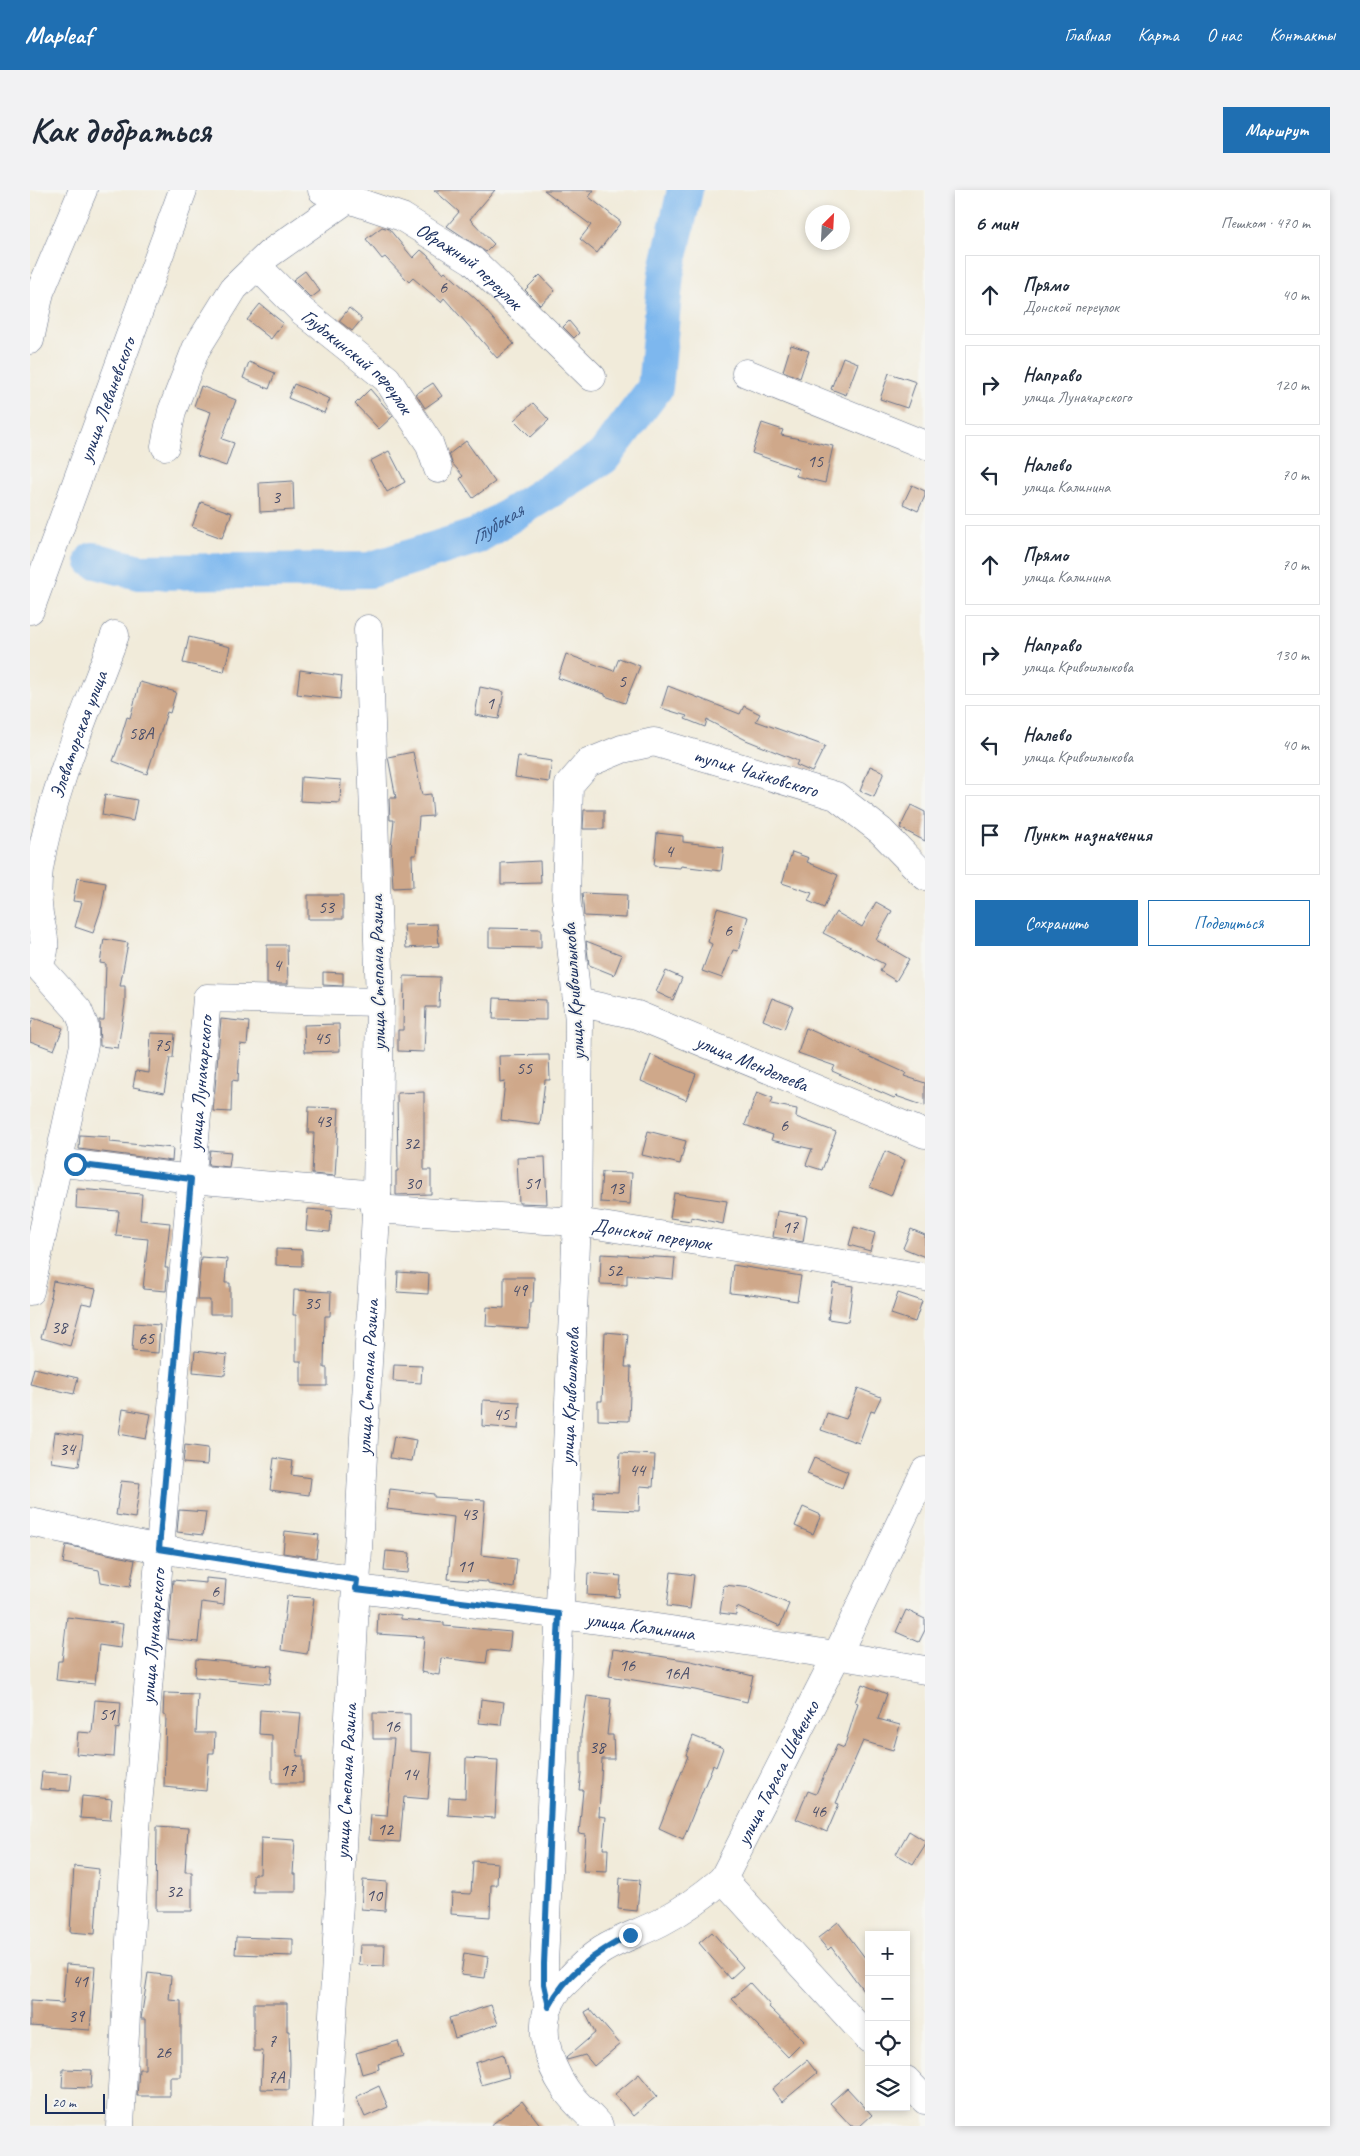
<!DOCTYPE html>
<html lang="ru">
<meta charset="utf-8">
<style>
:root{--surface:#fff;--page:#f2f2f3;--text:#1f2937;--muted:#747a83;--line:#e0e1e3;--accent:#1f6fb2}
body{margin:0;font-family:Caveat,sans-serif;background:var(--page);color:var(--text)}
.controls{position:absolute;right:15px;bottom:15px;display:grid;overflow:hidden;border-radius:0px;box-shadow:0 2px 8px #0003}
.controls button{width:45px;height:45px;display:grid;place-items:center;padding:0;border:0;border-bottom:1px solid var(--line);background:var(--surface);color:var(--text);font:25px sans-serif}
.compass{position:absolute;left:775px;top:15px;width:45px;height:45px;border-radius:50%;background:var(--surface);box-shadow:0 2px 8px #0003;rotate:24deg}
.scale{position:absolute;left:15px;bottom:12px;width:60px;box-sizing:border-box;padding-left:5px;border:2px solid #1b2f5e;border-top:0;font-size:14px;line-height:18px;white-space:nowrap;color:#1b2f5e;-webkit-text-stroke:4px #f6f6f2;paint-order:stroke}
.stop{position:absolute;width:15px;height:15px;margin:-11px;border:4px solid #1f6fb2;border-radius:50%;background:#fff}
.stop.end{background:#1f6fb2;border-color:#fff;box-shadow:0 1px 5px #0008}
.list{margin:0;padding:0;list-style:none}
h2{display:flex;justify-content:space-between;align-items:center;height:65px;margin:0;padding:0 20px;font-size:21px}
h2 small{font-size:16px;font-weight:400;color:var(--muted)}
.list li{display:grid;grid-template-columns:32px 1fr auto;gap:15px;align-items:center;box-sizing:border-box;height:80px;margin:0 10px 10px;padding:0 10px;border:1px solid var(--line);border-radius:0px}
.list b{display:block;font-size:19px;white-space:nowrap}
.list p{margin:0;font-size:16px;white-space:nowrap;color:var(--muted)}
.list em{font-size:16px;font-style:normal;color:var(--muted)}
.actions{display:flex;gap:10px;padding:15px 20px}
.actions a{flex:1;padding:11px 0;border:1px solid var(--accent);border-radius:0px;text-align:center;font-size:18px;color:var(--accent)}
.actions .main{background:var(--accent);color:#fff}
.icon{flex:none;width:28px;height:28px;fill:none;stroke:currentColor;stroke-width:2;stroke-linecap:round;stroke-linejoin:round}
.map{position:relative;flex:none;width:895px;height:1936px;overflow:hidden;border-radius:0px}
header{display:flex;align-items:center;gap:30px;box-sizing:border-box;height:70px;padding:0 25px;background:var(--accent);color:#fff}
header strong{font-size:24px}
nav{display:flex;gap:28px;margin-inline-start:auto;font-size:18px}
.intro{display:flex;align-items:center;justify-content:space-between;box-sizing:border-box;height:120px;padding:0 30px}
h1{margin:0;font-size:35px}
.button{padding:12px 22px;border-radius:0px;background:var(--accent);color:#fff;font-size:18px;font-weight:700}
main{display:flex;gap:30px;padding:0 30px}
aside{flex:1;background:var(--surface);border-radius:0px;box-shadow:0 2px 8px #0003}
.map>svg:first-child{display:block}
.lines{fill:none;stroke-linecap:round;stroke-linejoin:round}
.river{stroke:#7db7ee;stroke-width:36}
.building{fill:#cfa88a}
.minor-casing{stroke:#667189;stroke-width:29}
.minor{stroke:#fff;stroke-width:28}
.route{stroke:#1f6fb2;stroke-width:6}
.labels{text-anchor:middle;stroke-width:4;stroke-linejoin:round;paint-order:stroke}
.number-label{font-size:18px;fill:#484d69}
.street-label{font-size:20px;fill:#1b2f5e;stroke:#f6f6f2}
.water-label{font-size:21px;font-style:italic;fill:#385889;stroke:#f6f6f2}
</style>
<header>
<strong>Mapleaf</strong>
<nav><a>Главная</a><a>Карта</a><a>О нас</a><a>Контакты</a></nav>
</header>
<div class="intro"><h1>Как добраться</h1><a class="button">Маршрут</a></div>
<main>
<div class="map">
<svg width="895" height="1936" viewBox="0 0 895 1936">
<rect width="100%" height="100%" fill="#f6f6f2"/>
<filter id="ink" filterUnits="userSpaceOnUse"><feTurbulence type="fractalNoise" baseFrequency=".02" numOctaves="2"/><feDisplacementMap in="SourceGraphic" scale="10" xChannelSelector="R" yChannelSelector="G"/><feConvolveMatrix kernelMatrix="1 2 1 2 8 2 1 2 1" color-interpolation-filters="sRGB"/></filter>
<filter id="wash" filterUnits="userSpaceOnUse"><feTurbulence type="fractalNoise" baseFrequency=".0096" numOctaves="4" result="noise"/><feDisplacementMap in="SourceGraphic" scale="20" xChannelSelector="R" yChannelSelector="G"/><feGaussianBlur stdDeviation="1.12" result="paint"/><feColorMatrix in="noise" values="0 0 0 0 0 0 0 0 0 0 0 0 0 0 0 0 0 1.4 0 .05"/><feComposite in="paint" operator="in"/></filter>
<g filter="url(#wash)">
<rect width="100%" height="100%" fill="#f1ebda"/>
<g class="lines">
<path class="river" id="s1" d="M63 370 109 382 340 380 447 346 573 267 625 198 636 84 655 0"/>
</g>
<g id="blocks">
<path class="building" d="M404 0H465L440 29 464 54 456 62 417 36 429 22Z
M514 0H564L559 7 591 32 567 63 550 49 561 35Z
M352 37 359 39 383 68 391 60 397 65 413 83 415 81 447 110 484 154 467 168 414 108 411 112 383 88 379 92 355 67 352 69 336 49Z
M275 81 290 101 281 108 263 90Z
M510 85 525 101 510 115 495 100Z
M230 114 253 133 241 149 217 130Z
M319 118 332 129 322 141 309 131Z
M539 131 549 143 544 148 533 137Z
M761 155 779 161 770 188 753 181Z
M813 167 828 173 816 205 801 199Z
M219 172 245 183 239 199 213 188Z
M859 183 886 192 877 218 850 209Z
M403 193 412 206 395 218 386 204Z
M264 194 300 209 294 223 258 208Z
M171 196 206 210 192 249 204 253 196 276 167 266 181 222 164 216Z
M340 199 363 226 349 239 325 214Z
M503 213 519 230 501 247 484 230Z
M732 233 753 240 751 245 803 256 795 293 766 286 768 279 722 263Z
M436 251 465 292 443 308 430 289 433 286 422 273 419 264Z
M359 261 375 292 357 302 340 271Z
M263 291 264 320 230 322 229 293Z
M882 295 895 301V306L888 321 873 314Z
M171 312 202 323 192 348 162 337Z
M159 447 200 457 194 482 153 473Z
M536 464 584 481 589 468 610 476 595 513 575 506V504L528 488Z
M270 480 312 486 310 509 267 504Z
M110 492 146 502 140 523 137 522 117 584 83 571 92 547H91L97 527 100 528Z
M638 496 710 524 714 516 730 524 726 531 795 556 782 582 766 575 768 571 716 550 677 530 675 537 655 529 657 526 631 518Z
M450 497 474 502 469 529 445 525Z
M383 562 392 605 401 604 403 626 389 627 386 665H382L383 697 363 698 361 658 364 630H360L359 608H366L358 567Z
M488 566 522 571 519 592 485 587Z
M840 576 854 582 844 607 830 601Z
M271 587 311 590 310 613 270 611Z
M75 604 107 610 103 631 72 625Z
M881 615 895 622V651L870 638Z
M554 620H574V639H553Z
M627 643 653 646V652L694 657 691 681 651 676 650 678 624 676Z
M762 662 779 668 777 672 808 685 794 718 778 711 782 703 752 693Z
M510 671 511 693 471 694V673Z
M47 688 76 693 72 716 63 743 45 737 52 712 43 711Z
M552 703 597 705 596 728 554 726Z
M278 705H313V729H278Z
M846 712 862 721 846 750 879 769 866 791 850 781 854 774 793 743 806 722 832 737Z
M687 718 718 727 708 761 703 760 692 788 672 781 682 754 678 752Z
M407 734 409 756 376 758 374 735Z
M459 738 511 739V758L459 757Z
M74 749 98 753 90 796H95V814L88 858 70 856 69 830H74L76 774 70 773Z
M556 751 592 765 584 785 559 775Z
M237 755H257L258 794H237Z
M636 781 652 788 643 810 626 802Z
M293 782 313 783V796L293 795Z
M374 786 410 787 409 817H396L394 862 368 861V840H373Z
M464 808 516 810V830L463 829Z
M742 808 763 816 754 839 733 830Z
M3 828 33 838 24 860 0 851V837Z
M191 829 219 832 217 855 210 854 208 891 202 890 201 922 183 921Z
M309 834 310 861 275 862 274 835Z
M776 838 876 883 874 886 895 893V916L866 906 864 908 802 881 805 876 768 863Z
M121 843 145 844 143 868H140L134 903 103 897 106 881 119 883Z
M519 865 520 890H515L510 935 471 930 475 891 470 892 469 866Z
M621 865 666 884 656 910 611 891Z
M394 902V980H401V1004L366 1005V981H368L367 903Z
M727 902 743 908 741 914 767 919 766 927 806 942 792 980 776 975 782 959 741 950 743 945 715 935Z
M279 917 309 918 305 986 282 984 284 943H278Z
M618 941 656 951 650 974 612 965Z
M50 945 80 947V952L143 958 142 971 49 959Z
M180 960 201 962 199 977 178 975Z
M855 961 875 970 861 1006 840 997Z
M515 967 517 1014 489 1013 487 968Z
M572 982 602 983 600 1014 570 1012Z
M47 999 112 1004 110 1030 140 1033 135 1078H138L136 1101 113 1099 118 1049 86 1046 89 1021 46 1018Z
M644 1003 697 1011 693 1034 661 1027V1031L640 1028Z
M278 1019 302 1021 300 1042 276 1040Z
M747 1021 777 1026 773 1052 743 1047Z
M824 1037 845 1043 840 1061 819 1055Z
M881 1039 895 1045V1067L873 1058Z
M246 1059 272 1060V1076L246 1075Z
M571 1064 645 1068 643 1089 597 1085V1095L570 1094Z
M171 1067 197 1069 195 1093H200V1124H180V1110H167Z
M703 1075 771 1086 767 1111 720 1104V1105L700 1103Z
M368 1082 399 1084 398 1104 367 1102Z
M474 1087H504L503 1113H500L499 1139 456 1136 457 1117 474 1118Z
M23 1091 66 1099 62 1115 52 1113 40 1156 11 1148 22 1107H20Z
M803 1093 823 1096 818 1132 798 1129Z
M264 1100 301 1102 300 1126H295L294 1178H297V1196H271V1171H266V1125H263Z
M868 1103 892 1111 885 1132 861 1124Z
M104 1133 130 1135 128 1163 102 1161Z
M575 1142 598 1144 595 1177H601L599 1231 568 1230V1211H572Z
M165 1161 197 1165 195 1185 163 1182Z
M364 1175 392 1176 391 1193 363 1191Z
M4 1178 48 1188 44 1204 0 1194Z
M828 1198 851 1207 844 1222 841 1221 829 1253 791 1240 797 1223 816 1229Z
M453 1210 490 1212 488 1239 452 1236Z
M93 1219 121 1224 116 1249 89 1244Z
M25 1242 53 1246 49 1276 21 1272Z
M364 1246 386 1250 382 1271 360 1268Z
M155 1255 178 1258 177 1275 153 1273Z
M590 1263 625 1265 623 1297 610 1296 609 1321 563 1319 564 1301 588 1302Z
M244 1268 263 1271 261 1285 281 1288 279 1305 240 1300Z
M784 1268 818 1282 812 1298 777 1284Z
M91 1291 110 1293 105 1328 86 1325Z
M360 1299 404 1304V1307L455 1310 451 1365 487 1369 484 1398 458 1394V1392L418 1389 424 1327 357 1319Z
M773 1317 791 1325 783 1344 765 1336Z
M149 1320 176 1322 173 1345 147 1342Z
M255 1341 289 1345 286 1368 253 1363Z
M36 1355 105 1370 100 1397 71 1392 69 1380 33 1373Z
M356 1361 380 1363 378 1383 354 1381Z
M641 1382 664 1385 660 1419 637 1416Z
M558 1383 591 1386 589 1407 557 1405Z
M176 1388 196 1390 194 1415 172 1412 168 1452 138 1449 143 1390 176 1393Z
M694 1395 722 1398 759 1414 750 1436 707 1417 706 1425 690 1423Z
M257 1406 284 1408 277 1464 251 1460Z
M876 1420 895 1429V1440L889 1452 866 1442Z
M348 1423 371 1425V1429L414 1433V1436L481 1442 479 1462 458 1460 456 1473 411 1468 409 1485 391 1482 394 1447 347 1444Z
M37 1427 93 1434 90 1458 69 1455 65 1494 26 1490 28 1471H32Z
M583 1459 661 1471 723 1486 717 1512 665 1500 579 1486Z
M166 1469 242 1476 240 1494 165 1487Z
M832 1494 857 1504 848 1529 870 1535 863 1560 833 1551 806 1613 809 1614 797 1642 766 1629 778 1601 786 1604 807 1555 814 1558 828 1513 825 1512Z
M134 1503 168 1504 166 1543H185L184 1563H179L176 1601 134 1597 136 1526 133 1525Z
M557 1506 581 1509 577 1545H583L584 1569H572L569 1626 576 1627 573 1659H578L577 1682 553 1681 556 1645 549 1644 553 1600H549L551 1583V1545Z
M451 1509 474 1512 471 1535 449 1533Z
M65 1510 91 1512 89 1539 86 1538 84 1567 46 1564 48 1542 62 1543Z
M230 1520 271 1523 267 1566H273V1593H242V1545L229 1544Z
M343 1523 380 1524V1561L402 1563 398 1609 374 1607 370 1652 339 1650 341 1625 357 1626 364 1549H343Z
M663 1546 693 1558 686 1577 683 1575 653 1649 629 1638 658 1566 656 1565Z
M436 1568 468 1570 465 1628 418 1625 419 1607 435 1608Z
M12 1582 42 1584 40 1601 10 1599Z
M52 1606 82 1609 80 1630 50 1628Z
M127 1636 158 1638 155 1682H162V1721H126Z
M879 1641 895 1651V1655L883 1674 866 1664Z
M231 1648 265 1650 263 1684H266V1702H223V1684H230Z
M443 1671 468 1673 467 1695H461L460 1727 421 1724 422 1703 441 1704Z
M44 1676 69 1679 65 1744 40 1742Z
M590 1688 610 1690 607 1721 588 1719Z
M333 1690 357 1692 355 1721 331 1719Z
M808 1732 839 1773V1808L801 1757 798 1760 788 1748Z
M682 1742 713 1777 700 1789 669 1753Z
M206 1747 263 1749V1766L205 1764Z
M330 1755H355L354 1776 329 1775Z
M434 1763 458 1767 455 1788 431 1785Z
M36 1774 65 1776 60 1840 0 1836V1811L33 1813Z
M118 1783 141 1786 139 1810 151 1811V1887H140V1906H107L109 1879H115V1829H111Z
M720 1793 740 1815 739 1817 774 1851 758 1867 702 1809Z
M224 1813H257V1841H259L260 1874 259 1900 231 1899 233 1861H224Z
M461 1815 468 1834 425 1848 419 1828Z
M560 1819 590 1854 564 1876 555 1865 537 1870 536 1868 565 1843 555 1822Z
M368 1851 373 1866 348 1874 349 1879 332 1884 326 1863Z
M473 1864 479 1887 451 1895 445 1873Z
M777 1870 787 1883 752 1912 742 1899Z
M33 1879 62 1880 61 1898 32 1897Z
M609 1884 627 1906 603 1926 585 1904Z
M349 1896 358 1917 335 1927 326 1907Z
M817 1898 842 1925 830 1936H821L800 1913Z
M492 1911 511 1936H460Z"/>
</g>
</g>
<g filter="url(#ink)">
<use href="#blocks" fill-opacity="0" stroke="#667189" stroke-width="1"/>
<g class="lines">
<g class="minor-casing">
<g id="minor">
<path id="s2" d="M292 0 372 27 443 71 562 187"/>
<path id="s3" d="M227 76 272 121 357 189 399 253 408 279"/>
<path d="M0 150 10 102 53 0"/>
<path d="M716 183 895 255"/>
<path d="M135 256 142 221 166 159 204 98 239 64 319 8"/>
<path id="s4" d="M0 420 153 0"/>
<path d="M0 767 48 820 54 835V855L0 1101"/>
<path id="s5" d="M8 775C20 758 12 742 9 724 7 709 7 694 9 679 22 598 57 521 85 445"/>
<path id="s6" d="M547 812 607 825 895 944"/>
<path d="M27 972 161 989 347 1005"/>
<path id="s7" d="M345 1019 547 1032 895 1087"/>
<path d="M0 1332 129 1359 327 1390"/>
<path id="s8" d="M327 1399C517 1422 706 1447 895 1480"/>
<path id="s9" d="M519 1817 514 1794V1774L547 1032 549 831 536 707 539 595 558 573 592 559 624 552 806 606 851 641 895 686"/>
<path id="s10" d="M839 1849 693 1689 807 1465 895 1281"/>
<path d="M876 1890 895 1910"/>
<path id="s11" d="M90 1936 106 1639 177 808 350 812"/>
<path id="s12" d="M297 1936 347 1005 350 812 338 439"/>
<path d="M569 1936C559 1924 545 1913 536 1900 517 1872 505 1834 525 1804 529 1798 536 1792 541 1787 550 1777 561 1767 572 1760 591 1748 612 1742 631 1732 654 1720 673 1706 693 1689"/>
</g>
</g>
<use href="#minor" class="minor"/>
</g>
</g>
<g class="lines" filter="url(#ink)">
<path class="route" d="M45 974 161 989 129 1359 327 1390 326 1399 529 1424 514 1774V1794L519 1817C536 1783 567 1762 600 1745"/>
</g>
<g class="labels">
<g class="number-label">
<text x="413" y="103">6</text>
<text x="785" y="277">15</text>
<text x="246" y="313">3</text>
<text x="592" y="497">5</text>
<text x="460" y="519">1</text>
<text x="111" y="549">58А</text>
<text x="639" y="667">4</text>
<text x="296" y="723">53</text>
<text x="698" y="746">6</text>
<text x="247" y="781">4</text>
<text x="292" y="854">45</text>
<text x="132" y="861">75</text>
<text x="494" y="884">55</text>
<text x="293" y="937">43</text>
<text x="754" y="941">6</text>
<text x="381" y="959">32</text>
<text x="383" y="999">30</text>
<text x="502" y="999">51</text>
<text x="586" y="1004">13</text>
<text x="760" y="1043">17</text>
<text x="584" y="1086">52</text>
<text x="489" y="1106">49</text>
<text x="282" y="1119">35</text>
<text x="29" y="1143">38</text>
<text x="116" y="1154">65</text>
<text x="471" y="1230">45</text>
<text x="37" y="1265">34</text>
<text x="607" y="1286">44</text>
<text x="439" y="1330">43</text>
<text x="435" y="1382">11</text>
<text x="185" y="1407">6</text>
<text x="597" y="1481">16</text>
<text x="646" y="1489">16А</text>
<text x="77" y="1530">51</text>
<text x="362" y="1542">16</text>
<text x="567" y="1563">38</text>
<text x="258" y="1586">17</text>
<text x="380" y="1590">14</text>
<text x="788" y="1627">46</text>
<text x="355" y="1645">12</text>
<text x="144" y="1707">32</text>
<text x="344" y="1711">10</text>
<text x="50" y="1797">41</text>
<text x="46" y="1832">39</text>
<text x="242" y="1857">7</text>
<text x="133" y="1868">26</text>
<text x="246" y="1893">7А</text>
</g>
<g class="street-label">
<text dy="7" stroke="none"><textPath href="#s2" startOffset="168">Овражный переулок</textPath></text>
<text dy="7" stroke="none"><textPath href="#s3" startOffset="139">Глубокинский переулок</textPath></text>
<text dy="7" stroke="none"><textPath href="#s4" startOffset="224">улица Леваневского</textPath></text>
<text dy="7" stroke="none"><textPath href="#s5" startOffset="238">Элеваторская улица</textPath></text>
<text dy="7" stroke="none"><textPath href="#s9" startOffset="1429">тупик Чайковского</textPath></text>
<text transform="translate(347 783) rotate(-91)" y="7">улица Степана Разина</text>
<text transform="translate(543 802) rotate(-94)" y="7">улица Кривошлыкова</text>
<text dy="7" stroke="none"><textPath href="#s6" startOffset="186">улица Менделеева</textPath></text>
<text dy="7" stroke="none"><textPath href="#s11" startOffset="1046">улица Луначарского</textPath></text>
<text dy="7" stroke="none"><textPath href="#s7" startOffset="278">Донской переулок</textPath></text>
<text dy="7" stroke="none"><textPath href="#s12" startOffset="750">улица Степана Разина</textPath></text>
<text dy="7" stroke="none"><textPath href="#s9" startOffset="612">улица Кривошлыкова</textPath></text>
<text dy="7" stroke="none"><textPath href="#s8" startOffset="286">улица Калинина</textPath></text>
<text dy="7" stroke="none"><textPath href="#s11" startOffset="491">улица Луначарского</textPath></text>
<text dy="7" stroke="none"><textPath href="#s10" startOffset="336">улица Тараса Шевченко</textPath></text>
<text dy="7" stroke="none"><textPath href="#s12" startOffset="345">улица Степана Разина</textPath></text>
</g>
<g class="water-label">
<text dy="7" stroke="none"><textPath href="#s1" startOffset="414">Глубокая</textPath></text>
</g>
</g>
</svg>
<div class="controls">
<button>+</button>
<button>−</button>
<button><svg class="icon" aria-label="locate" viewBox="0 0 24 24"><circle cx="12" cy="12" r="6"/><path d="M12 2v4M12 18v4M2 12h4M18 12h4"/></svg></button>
<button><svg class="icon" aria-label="layers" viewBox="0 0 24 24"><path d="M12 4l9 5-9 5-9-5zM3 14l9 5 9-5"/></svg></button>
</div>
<svg class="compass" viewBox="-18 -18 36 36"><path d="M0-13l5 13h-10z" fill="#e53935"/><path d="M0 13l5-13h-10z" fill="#747a83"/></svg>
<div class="scale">20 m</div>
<div class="stop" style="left:45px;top:974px"></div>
<div class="stop end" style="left:600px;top:1745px"></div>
</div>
<aside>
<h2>6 мин<small>Пешком · 470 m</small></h2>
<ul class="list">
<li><svg class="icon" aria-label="ahead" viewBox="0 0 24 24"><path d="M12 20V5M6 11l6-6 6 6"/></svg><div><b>Прямо</b><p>Донской переулок</p></div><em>40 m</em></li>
<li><svg class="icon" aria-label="right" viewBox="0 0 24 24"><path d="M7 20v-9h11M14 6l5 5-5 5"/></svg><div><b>Направо</b><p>улица Луначарского</p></div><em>120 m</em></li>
<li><svg class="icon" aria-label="left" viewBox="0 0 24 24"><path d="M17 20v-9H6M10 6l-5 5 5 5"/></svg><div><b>Налево</b><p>улица Калинина</p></div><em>70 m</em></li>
<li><svg class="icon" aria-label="ahead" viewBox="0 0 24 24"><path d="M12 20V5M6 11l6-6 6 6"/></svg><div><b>Прямо</b><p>улица Калинина</p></div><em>70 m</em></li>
<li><svg class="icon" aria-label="right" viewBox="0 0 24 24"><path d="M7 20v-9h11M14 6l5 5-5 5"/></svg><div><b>Направо</b><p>улица Кривошлыкова</p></div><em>130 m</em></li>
<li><svg class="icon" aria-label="left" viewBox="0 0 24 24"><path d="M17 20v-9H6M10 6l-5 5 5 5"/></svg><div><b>Налево</b><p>улица Кривошлыкова</p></div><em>40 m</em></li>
<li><svg class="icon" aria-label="arrive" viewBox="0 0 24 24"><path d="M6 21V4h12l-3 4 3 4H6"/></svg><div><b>Пункт назначения</b></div></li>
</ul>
<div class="actions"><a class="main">Сохранить</a><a>Поделиться</a></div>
</aside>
</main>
